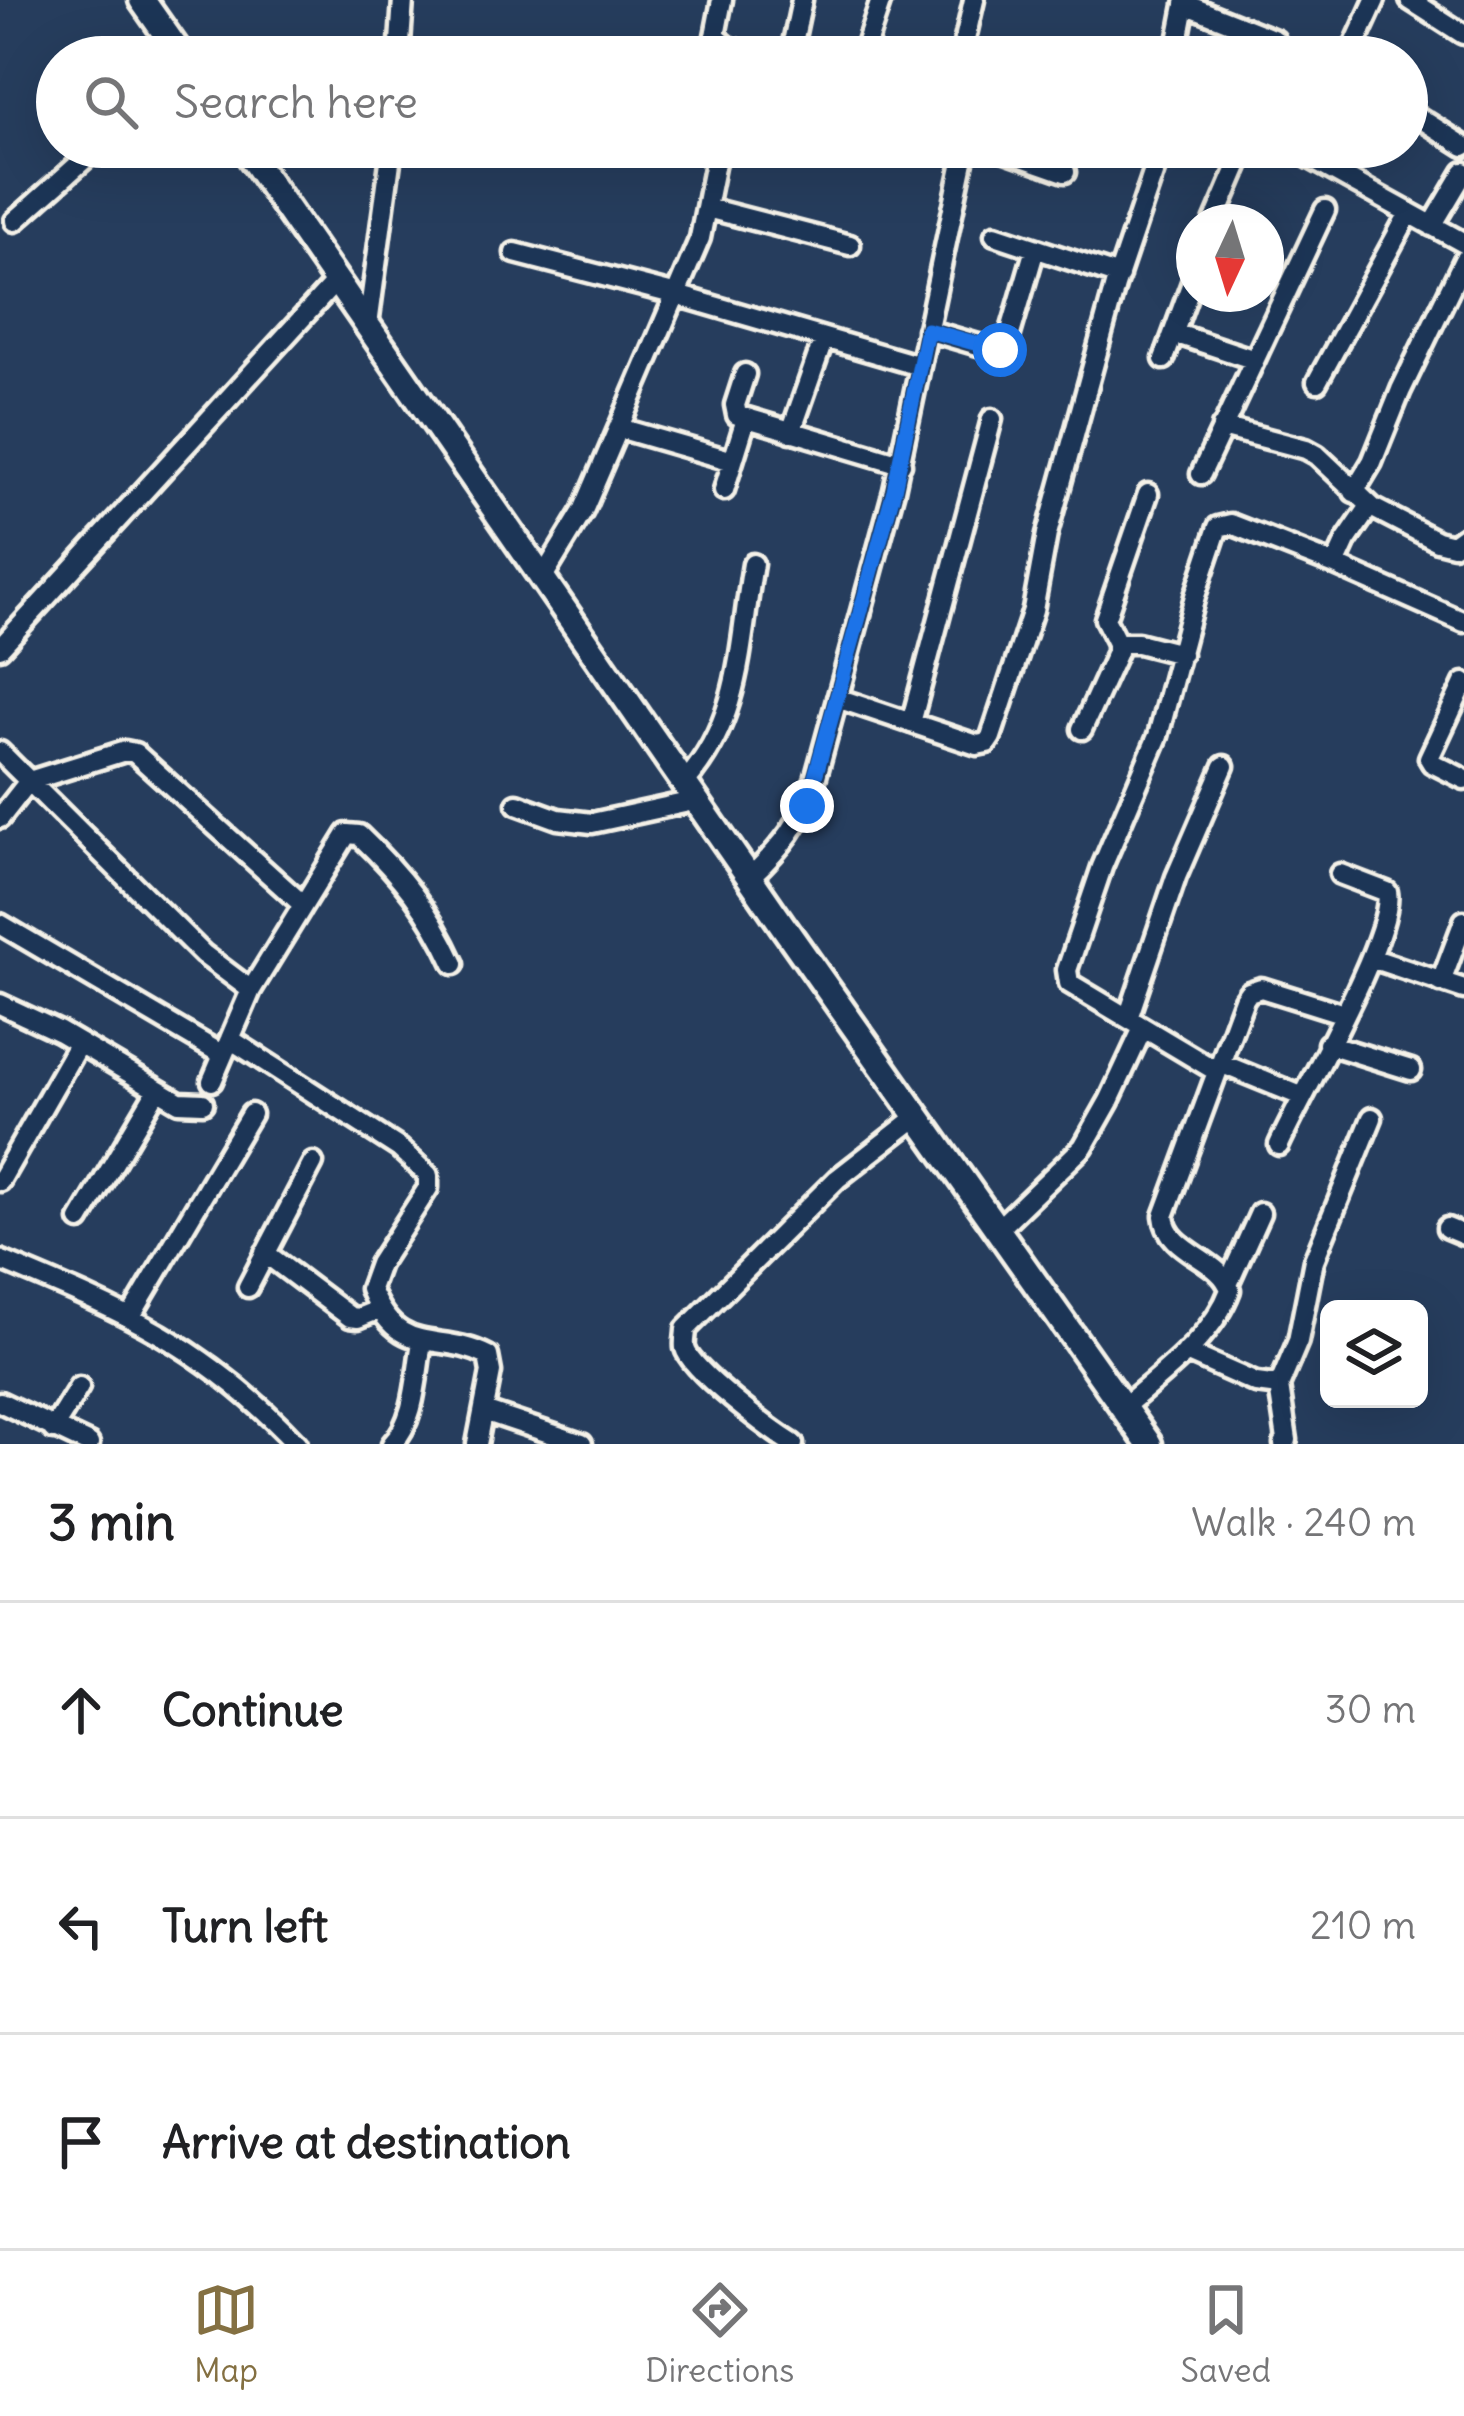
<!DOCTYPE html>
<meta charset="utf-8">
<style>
:root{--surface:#fff;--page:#f6f6f6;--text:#202124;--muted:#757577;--line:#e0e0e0;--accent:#847042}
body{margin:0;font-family:Delius,sans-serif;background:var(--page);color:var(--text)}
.controls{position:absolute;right:36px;bottom:36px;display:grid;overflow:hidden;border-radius:18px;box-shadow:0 12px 48px #0002}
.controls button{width:108px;height:108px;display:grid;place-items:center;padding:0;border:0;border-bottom:3px solid var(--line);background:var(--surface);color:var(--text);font:60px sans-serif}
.compass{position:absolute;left:1176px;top:204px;width:108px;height:108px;border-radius:50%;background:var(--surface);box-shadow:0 12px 48px #0002;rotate:184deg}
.stop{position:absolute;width:36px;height:36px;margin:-27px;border:9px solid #1a73e8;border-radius:50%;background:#fff}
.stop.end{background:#1a73e8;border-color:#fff;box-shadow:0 3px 12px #0008}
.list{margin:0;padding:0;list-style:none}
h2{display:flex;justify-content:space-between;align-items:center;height:156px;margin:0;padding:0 48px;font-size:51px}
h2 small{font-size:39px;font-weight:400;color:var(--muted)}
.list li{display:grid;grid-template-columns:78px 1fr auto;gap:36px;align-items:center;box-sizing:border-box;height:216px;padding:0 48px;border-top:3px solid var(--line)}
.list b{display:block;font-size:45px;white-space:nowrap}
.list em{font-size:39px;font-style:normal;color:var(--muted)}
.icon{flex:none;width:66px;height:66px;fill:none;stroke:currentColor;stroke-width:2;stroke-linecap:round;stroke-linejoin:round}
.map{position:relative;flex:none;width:1464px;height:1444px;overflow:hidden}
.search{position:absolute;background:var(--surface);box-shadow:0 12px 48px #0002;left:36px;right:36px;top:36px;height:132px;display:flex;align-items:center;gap:30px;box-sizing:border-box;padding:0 42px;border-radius:66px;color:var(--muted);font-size:45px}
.sheet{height:804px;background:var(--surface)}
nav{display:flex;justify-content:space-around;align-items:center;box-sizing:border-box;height:168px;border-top:3px solid var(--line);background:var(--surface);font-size:33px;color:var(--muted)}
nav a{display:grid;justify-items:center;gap:6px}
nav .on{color:var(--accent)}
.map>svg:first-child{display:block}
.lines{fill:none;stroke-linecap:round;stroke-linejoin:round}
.minor-casing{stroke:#f4f1e8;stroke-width:27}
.major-casing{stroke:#f4f1e8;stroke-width:33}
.minor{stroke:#1d3557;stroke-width:18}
.major{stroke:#1d3557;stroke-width:24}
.route{stroke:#1a73e8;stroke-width:15}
</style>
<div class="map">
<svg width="1464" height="1444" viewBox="0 0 1464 1444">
<rect width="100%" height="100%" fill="#263d5d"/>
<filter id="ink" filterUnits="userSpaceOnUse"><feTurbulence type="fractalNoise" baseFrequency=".00833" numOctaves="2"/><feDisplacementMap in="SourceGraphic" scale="24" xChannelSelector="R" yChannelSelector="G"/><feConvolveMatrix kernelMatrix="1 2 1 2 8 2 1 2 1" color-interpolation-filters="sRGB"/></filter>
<g filter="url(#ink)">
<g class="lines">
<g class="minor-casing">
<path id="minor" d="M722 0 715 36 728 47 758 57
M1410 0 1463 34
M1185 4 1275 40
M399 57 403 0
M790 57 802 0
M862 57 881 0
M961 57 974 0
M1175 57 1186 0
M1349 57 1375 0
M1407 110 1464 146
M994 147 1065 172
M1290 147 1464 243
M707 208 850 245
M15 221 98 147
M1214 222 1246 147
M1432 226 1464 172
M995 235 1119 276
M515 253 673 294 920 366
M368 325 392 147
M927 330 992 349 1006 348 1035 249
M1174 333 1252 359
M1164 359 1194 277
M745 374 735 405 737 415 901 464
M1317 382 1409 213
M1222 427 1306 449 1317 455 1373 508 1437 541 1453 545 1464 537
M619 428 733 461
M791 432 824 338
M1201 474 1325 210
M724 490 746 419
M1354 492 1372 462 1401 390 1464 260
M1370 506 1346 541 1335 565 1464 622
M543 577 583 511 700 238 718 147
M1117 643H1138L1181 654
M0 648 337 280
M1464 683 1429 758 1432 763 1464 779
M837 698 977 745 987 743 991 737 1033 610 1047 534 1115 286 1162 147
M911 723 992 419
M1082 729 1117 652V643L1105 619 1148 494
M0 752 203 954 251 990
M686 781C742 717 739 645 753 564
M517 804 558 819 592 823 698 800
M0 818 29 781 125 751 135 753 302 904
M750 877C782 847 802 822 815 780L894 490 966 147
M0 924 223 1055
M1371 958 1464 989
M1441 982 1464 921
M0 1004 60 1032 179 1102 203 1103
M1128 1018 1176 877 1224 766
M230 1039 399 1148 428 1175V1188L379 1264 370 1289C399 1360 438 1330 488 1356L491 1372 477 1444
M1328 1044 1411 1070
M1220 1063 1301 1096
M1216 1071 1069 983 1067 970 1102 867 1158 736 1195 596 1218 527 1231 524 1335 565
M212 1081 251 990 347 834 359 835C401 875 430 911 454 964
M1279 1145C1300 1098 1396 932 1387 892L1340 874
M0 1181 79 1043
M80 1220 157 1090
M1447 1228 1464 1235
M998 1229 1083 1147 1109 1101 1143 1028
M265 1253 350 1317 358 1318 380 1309
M0 1260C122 1311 203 1344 297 1444
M1229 1282 1260 1213
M248 1287 313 1163
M131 1316 251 1114
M1186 1352 1256 1383 1279 1386 1298 1341 1314 1260 1372 1118
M1279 1386 1287 1440 1284 1444
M0 1402 89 1444
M1123 1408C1161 1374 1212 1339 1230 1290 1221 1258 1167 1253 1164 1216L1244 999 1249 992 1261 988 1344 1014
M484 1411 582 1444
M53 1429 79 1387
M392 1444C416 1420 416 1374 422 1342
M793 1444C772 1431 690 1370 685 1348 684 1342 686 1335 686 1329L837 1179 918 1116"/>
</g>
<g class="major-casing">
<path id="major" d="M142 0 182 57
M244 147 783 926 1149 1444"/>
</g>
<use href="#minor" class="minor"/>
<use href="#major" class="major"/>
</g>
</g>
<g class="lines" filter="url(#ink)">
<path class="route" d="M807 806 894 490 927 330 1000 350"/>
</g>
</svg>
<div class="controls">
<button><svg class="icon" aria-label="layers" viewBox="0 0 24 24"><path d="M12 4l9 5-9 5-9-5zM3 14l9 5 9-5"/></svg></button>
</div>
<svg class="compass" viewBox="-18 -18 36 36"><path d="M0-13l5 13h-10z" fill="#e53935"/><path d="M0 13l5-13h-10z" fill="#757577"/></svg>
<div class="stop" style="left:1000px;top:350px"></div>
<div class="stop end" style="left:807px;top:806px"></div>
<div class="search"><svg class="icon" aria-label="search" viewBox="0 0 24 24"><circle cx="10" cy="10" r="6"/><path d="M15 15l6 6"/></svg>Search here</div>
</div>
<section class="sheet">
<h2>3 min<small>Walk · 240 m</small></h2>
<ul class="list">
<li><svg class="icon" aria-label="ahead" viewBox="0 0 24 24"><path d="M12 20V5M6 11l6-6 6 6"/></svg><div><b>Continue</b></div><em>30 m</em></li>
<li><svg class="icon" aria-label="left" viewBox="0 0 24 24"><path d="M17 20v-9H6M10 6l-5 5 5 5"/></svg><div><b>Turn left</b></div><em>210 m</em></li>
<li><svg class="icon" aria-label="arrive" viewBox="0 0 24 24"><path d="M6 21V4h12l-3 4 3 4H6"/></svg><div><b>Arrive at destination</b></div></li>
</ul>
</section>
<nav>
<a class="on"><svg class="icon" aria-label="map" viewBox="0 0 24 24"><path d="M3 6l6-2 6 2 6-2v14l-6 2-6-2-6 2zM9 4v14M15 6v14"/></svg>Map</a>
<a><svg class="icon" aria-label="directions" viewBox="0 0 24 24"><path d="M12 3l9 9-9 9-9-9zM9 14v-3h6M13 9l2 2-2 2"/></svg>Directions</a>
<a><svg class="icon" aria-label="saved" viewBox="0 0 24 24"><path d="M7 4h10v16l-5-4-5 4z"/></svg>Saved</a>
</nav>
